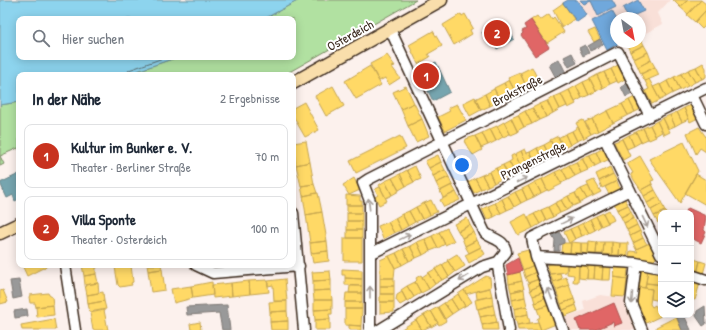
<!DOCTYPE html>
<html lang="de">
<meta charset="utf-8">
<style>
:root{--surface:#fff;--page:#f6f6f7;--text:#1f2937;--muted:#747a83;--line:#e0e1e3;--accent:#c8321e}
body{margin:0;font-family:"Patrick Hand",sans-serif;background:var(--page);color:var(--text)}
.controls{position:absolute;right:12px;bottom:12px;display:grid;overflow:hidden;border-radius:8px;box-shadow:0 2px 10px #0003}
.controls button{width:36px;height:36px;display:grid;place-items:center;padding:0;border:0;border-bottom:1px solid var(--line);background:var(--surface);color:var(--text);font:20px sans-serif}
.compass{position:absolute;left:610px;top:12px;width:36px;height:36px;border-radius:50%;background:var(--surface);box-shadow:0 2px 10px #0003;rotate:148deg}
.you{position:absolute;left:462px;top:165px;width:14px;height:14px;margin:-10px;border:3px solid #fff;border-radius:50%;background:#1a73e8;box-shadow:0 0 0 6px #1a73e833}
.badge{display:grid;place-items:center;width:26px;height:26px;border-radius:50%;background:var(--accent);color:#fff;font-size:13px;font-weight:700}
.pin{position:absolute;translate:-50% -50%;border:2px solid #fff;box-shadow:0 1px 4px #0006}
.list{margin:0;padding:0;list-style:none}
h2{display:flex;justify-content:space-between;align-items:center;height:52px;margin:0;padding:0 16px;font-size:17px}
h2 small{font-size:13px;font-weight:400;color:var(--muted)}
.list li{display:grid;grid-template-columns:26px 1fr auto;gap:12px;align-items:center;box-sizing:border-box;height:64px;margin:0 8px 8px;padding:0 8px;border:1px solid var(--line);border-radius:8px}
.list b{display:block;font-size:15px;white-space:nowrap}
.list p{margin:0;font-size:13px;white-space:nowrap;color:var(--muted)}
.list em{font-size:13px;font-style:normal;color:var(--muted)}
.icon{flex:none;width:22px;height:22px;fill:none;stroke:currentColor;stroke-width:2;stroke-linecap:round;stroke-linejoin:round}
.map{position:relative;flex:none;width:706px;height:330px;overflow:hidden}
.search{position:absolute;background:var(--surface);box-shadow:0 2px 10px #0003;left:16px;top:16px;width:280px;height:44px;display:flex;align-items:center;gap:10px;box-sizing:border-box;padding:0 14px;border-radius:8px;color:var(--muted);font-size:15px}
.panel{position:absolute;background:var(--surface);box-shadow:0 2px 10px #0003;left:16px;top:72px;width:280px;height:196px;border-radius:8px}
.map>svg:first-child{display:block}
.built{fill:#f9e0d8}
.green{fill:#b1e1a1;stroke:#768660}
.water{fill:#8dd4ee;stroke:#6c909b}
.homes{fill:#ffd966;stroke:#c4a450}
.shops{fill:#e06666;stroke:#ae5450}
.schools{fill:#6fa8dc;stroke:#5f82a3}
.public{fill:#76a5af;stroke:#648084}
.industry{fill:#999;stroke:#7d7874}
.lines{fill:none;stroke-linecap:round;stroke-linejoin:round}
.shore{stroke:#5c6e71;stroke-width:1}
.minor-casing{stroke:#3b2a1e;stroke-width:13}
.major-casing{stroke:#3b2a1e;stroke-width:15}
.minor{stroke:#fff;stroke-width:10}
.major{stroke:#f9deab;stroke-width:12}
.oneway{stroke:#a79f9a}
.labels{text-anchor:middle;stroke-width:4;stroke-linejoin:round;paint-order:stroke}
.street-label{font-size:13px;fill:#3b2a1e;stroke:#fff}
</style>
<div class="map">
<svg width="706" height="330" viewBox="0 0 706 330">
<rect width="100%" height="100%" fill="#fcf1ed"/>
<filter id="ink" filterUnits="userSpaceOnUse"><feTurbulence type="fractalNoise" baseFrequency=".025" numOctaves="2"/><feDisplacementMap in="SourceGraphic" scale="8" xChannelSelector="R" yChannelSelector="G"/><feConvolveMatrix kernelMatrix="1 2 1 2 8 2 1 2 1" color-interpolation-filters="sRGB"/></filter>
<g filter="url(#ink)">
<path class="built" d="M577 0H670L658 13 663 24 640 36V18H616V42H621L607 50 592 21Z
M600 295 626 298V307L637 330H570L565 317 585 310 583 301Z"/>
<path class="green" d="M299 0H416L284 75H125L178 57H293V19H264Z
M19 102V150L18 148 0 156 4 164 0 166V105Z"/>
<path class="water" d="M0 0H299L264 19H19V57H178L125 75H19V102L0 105Z"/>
<path class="homes" d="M673 0H688L680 7Z
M688 0H701L688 14 680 7Z
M701 0 706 4V10L695 22 687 15Z
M563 3 574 19 562 28 553 10Z
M706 10V25L702 29 695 22Z
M461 14 462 16 465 14 473 28 470 30 472 34 454 45 443 25Z
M549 14 552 19 554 17 564 32 547 43 531 20 537 16 540 20Z
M595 29 600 39 594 42 588 32Z
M433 31 442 46 428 54 430 57 418 64 409 45Z
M640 37 644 45 630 52 627 44 631 42H640Z
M644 45 648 52 634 59 630 52Z
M648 52 651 60 638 67 634 59Z
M387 55 395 66 392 67 400 78 389 85 385 78 379 81 370 64Z
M651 60 655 67 641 74 638 67Z
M703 63 706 68V77L702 79 696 67Z
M618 65 625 79 618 83 611 69Z
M370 66 381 85 356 99 345 81Z
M532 67 539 82 527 88 520 73Z
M655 67 659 75 645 81 641 74Z
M696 67 702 79 695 82 688 70Z
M611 69 617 81 610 84 604 72Z
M688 70 695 82 688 86 681 74Z
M604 72 610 84 603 88 597 75Z
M520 73 527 88 516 93 508 78Z
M681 74 688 86 680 90 674 77Z
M597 75 603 88 596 91 590 79Z
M674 77 680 90 673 93 667 81Z
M590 79 596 91 589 95 583 82Z
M649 79 660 100 652 104 645 91 649 89 645 81Z
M509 80 516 93 510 96 504 83Z
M667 81 673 93 666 97 660 85Z
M583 82 589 95 582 98 576 86Z
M504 83 510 96 500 101 494 88Z
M660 84 666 97 660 100 653 87Z
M333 86 344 106 326 116 315 96Z
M406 86 414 103 401 109 393 92Z
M576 86 582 98 575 102 569 90Z
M494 89 500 101 490 106 485 94Z
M569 90 576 104 568 108 561 94Z
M485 94 490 106 481 110 475 99Z
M561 94 567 106 560 109 554 97Z
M475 97 481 110 470 116 463 103Z
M554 97 560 109 553 113 547 101Z
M635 97 641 109 635 112 629 100Z
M629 100 635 112 628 115 622 104Z
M547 101 553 113 546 117 540 104Z
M304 102 319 130 305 137 293 116V108Z
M414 103 422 119 408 126 401 109Z
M457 104 466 120 445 131 438 117 450 111 448 108Z
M540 104 546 117 539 120 532 108Z
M622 104 628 115 613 123 607 111Z
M691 105 698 118 690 122 684 108Z
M532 108 539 120 532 124 525 111Z
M684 108 689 119 682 122 677 112Z
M525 111 532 124 524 127 518 115Z
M607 111 613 123 598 131 592 119Z
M677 112 682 122 675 126 670 115Z
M518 115 524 127 517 131 511 118Z
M670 115 675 126 668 129 663 118Z
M511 118 518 132 511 135 504 122Z
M663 118 670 132 664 135 657 121Z
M422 119 429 136 416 142 408 126Z
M592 119 598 131 591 134 585 122Z
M583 120 591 134 584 138 576 123Z
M657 121 662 132 655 136 650 125Z
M504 122 510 134 503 137 497 126Z
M650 125 656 137 649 140 643 128Z
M497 126 503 137 496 141 490 129Z
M578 127 584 138 577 141 572 131Z
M699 127 706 137V152L700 148 696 154 687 133Z
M643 128 648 139 641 142 636 132Z
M490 129 496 141 488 145 482 133Z
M572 131 577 141 570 145 565 134Z
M636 132 641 142 634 146 629 135Z
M482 133 488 145 481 148 475 136Z
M565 134 570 145 564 148 558 138Z
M629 135 634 146 627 149 622 139Z
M400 136 406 148 356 173 350 161Z
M475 136 482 150 473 155 465 143 466 139Z
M558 136 564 148 556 152 550 140Z
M622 139 630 156 623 160 614 142Z
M306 141 310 162 296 165 293 143Z
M551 141 556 152 549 155 544 145Z
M684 142 698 171 680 203 649 159Z
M544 145 549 155 542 159 537 148Z
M537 148 542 159 535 162 530 152Z
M604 148 610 159 601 163 596 152Z
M525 149 527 153 530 152 535 162 528 166 521 151Z
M521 151 528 166 522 169 515 154Z
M596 152 601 163 595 166 589 155Z
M515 154 522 169 515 173 509 162 512 160 511 156Z
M438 155 441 162 429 168 425 161Z
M589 155 595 166 588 170 582 158Z
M640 156 654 180 651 181 652 184 641 190 634 180 631 174 633 173 628 165V163Z
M582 158 588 170 581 173 576 162Z
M310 162 314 184 301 186 296 165Z
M441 162 445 170 433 176 429 168Z
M509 162 515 173 508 176 503 165Z
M576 162 581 173 575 176 569 165Z
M503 165 508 176 501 179 496 168Z
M569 165 575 176 568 180 562 169Z
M415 166 421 179 414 182 407 170Z
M610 167 613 174 599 181 596 174Z
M496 168 501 179 494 183 489 172Z
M562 169 568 180 561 183 555 172Z
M407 170 414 182 406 186 400 174Z
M445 170 449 177 436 183 433 176Z
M489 172 494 183 488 186 482 175Z
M555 172 562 184 548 191 542 179Z
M400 174 406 186 399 190 392 178Z
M613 174 617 181 602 188 599 181Z
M696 174 706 180V205L685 193Z
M482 175 488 186 481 189 475 178Z
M449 177 452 185 440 191 436 183Z
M354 178 360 190 349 195 343 185Z
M392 178 399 191 392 195 385 181Z
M475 178 481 189 474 193 468 182Z
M542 179 547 190 541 193 535 182Z
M594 180 601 192 593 196 587 183Z
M385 181 392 195 386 198 379 185Z
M617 181 620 189 609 194 605 187Z
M535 182 541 193 534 197 528 186Z
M314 184 317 193 303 196 301 186Z
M652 184 655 190 644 196 641 190Z
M452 185 456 192 443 198 440 191Z
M528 186 534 197 527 200 522 189Z
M588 186 593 196 587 199 581 189Z
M380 187 387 201 379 205 375 197 378 195 375 189Z
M522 189 527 200 521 203 515 192Z
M581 189 587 199 580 203 575 193Z
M655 190 659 197 647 203 644 196Z
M456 192 460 200 444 207 440 200Z
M515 192 521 203 514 207 508 196Z
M317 193H318L322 212 306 215 303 196Z
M575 193 580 203 573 206 568 196Z
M346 195 360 196V201H362V205H346Z
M508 196 514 207 507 210 502 199Z
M568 196 573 206 567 210 561 200Z
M659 197 662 204 651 210 647 203Z
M502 199 507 210 501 213 495 203Z
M625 199 628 205 617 210 614 203Z
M431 200 437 212 430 215 424 203Z
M561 200 567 210 560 213 555 203Z
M424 203 430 215 422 219 416 207Z
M495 203 501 213 494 217 488 206Z
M555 203 560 213 553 217 548 207Z
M662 204 665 211 654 216 651 210Z
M347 205H362V213H347Z
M628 205 631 212 621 217 617 210Z
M488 206 494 217 487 220 482 209Z
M416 207 422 219 415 222 409 211Z
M548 207 553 217 546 220 541 210Z
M541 210 546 220 540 224 534 214Z
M609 210 614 220 608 223 603 213Z
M409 211 415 222 408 226 402 214Z
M665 211 667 213H661V221L658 223 654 216Z
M322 212 327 241 310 243 306 215Z
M631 212 634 218 624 223 621 217Z
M347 213H362V221H347Z
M603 213 608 223 601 226 596 216Z
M402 214 408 226 401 230 395 218Z
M526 214 533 228 518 235 511 222Z
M534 214 540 224 533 228 528 217Z
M596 216 601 226 595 230 590 219Z
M395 218 401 230 394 233 388 222Z
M467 218 470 225 458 231 454 224Z
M634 218 637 225 627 230 624 223Z
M590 219 595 230 589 233 583 223Z
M347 221H362V230H347Z
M388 222 394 233 383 239 378 226Z
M583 223 589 233 582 236 577 226Z
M470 225 474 232 462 238 458 231Z
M637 225 640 231 630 236 627 230Z
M577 226 582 236 575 239 570 229Z
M447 228 454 241 445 245 439 232Z
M570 229 575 239 569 243 564 232Z
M347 230H362V238H347Z
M640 231 643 238 633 243 630 236Z
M439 232 445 244 438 248 432 236Z
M474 232 477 240 465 246 462 238Z
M432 236 438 248 430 251 425 239Z
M344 238H362V261H344Z
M643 238 647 244 636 249 633 243Z
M425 239 430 251 423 255 417 242Z
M477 240 481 247 469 253 465 246Z
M327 241 328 251 311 253 310 243Z
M589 241 597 242 596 254H588Z
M417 242 423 255 416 258 410 246Z
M571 242 581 243V253H570Z
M597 242H604L603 254H596Z
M604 242H612V255L603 254Z
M612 242 620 243 619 255H612Z
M562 243H571L570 253 561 252Z
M581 243H589L588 254 581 253Z
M620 243H628V256L619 255Z
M650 243 657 257 654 260 629 257 630 251 638 252 636 249Z
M410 246 416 258 409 261 403 249Z
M481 247 485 254 469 263 465 255Z
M403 249 409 261 402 265 396 253Z
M528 250 530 251 534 265 523 270 517 253Z
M328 251 329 261 313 263 311 253Z
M396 253 402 265 395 268 389 256Z
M457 254 465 266 455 272 447 260Z
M389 256 395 268 394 278H380V260Z
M691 258 700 261 697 273 691 271Z
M448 261 455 272 449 277 442 265Z
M700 261 706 263 703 274 697 273Z
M549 262 567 263 566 272 550 274 547 265Z
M568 263 579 264 578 282H573L574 275 567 274Z
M579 264H588L587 279 579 278Z
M588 264 595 265 594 279H587Z
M22 265H47V266L27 276Z
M82 265H98V267L96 268V274L84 276Z
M131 265 133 282 131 283 132 285 120 287 118 285 115 267Z
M147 265H161L162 269 148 271Z
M442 265 449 277 442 280 435 269Z
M534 265 536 272 525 277 523 270Z
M595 265H603L602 280 594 279Z
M603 265 611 266 610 280H602Z
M615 267 628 268 627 279 614 277Z
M162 269 165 290 151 292 148 271Z
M342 269 362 270V279L345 278V275H342Z
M435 269 442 280 435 284 428 273Z
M641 269 648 270 645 288 639 287Z
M648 270 660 273 658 284 646 283Z
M330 271 331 280 313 281 312 272Z
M520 272 522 281 509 284 508 275Z
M536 272 539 279 528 283 525 277Z
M428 273 435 284 429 289 422 277Z
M560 273 562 279 553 282 550 274Z
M96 274 98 283 85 285 84 276Z
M421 275 429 289 421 293 415 282 417 280 416 278Z
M486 276 490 278 491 287 466 294 464 290Z
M566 277 569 285 556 290 553 282Z
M614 277 627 279 625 297 612 296Z
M345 278 362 279V286L345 285Z
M380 278H394V286H380Z
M285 279 287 301H274L273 285 268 286V281Z
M539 279 541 285 530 290 528 283Z
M267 280 269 292 250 294 249 281Z
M331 280V290L313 291V281Z
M249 281 250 294 232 296 231 283Z
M522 281 524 289 511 292 509 284Z
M692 281 700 283 695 300 691 299Z
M212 282 213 295 193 298 191 286Z
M415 282 421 293 414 297 407 286Z
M98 283 99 293 87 295 85 285Z
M231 283 232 296 213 298 212 285Z
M646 283 661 285V301L651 299 652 289 645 288Z
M541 285 544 292 533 296 530 290Z
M569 285 574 299 561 304 556 290Z
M191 286 193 298 174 303 171 289Z
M350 286H362V293H349Z
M380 286H394V294H380Z
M407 286 414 297 407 302 401 290Z
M639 287 652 289 650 304 652 307 655 305 661 316 646 323 637 304Z
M490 288 492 296 477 299 476 291Z
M524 289 525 297 512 300 511 292Z
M3 290 8 302 0 304V291Z
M331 290 332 300H314L313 291Z
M464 290 472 302 465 306 458 294Z
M103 292 104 301 88 304 87 295Z
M402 292 407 301 400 305 396 300 397 295Z
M544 292 546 298 535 303 533 296Z
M48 293 49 295 52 297 53 305 36 307 35 303H30L29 297 30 295Z
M346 293H362V302H345Z
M380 294H394V302H380Z
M458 294 465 306 458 310 451 299Z
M492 296 493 305 477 309 475 300Z
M525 297 527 306 514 309 512 300Z
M546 298 549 305 537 309 535 303Z
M451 299 458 310 452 314 444 303Z
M574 299 576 305 563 310 561 304Z
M314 300H332V309L314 310Z
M104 301 106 309 90 312 88 304Z
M287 301V311L270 312 269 302Z
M345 302H362V309H345Z
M380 302H394V312L380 313Z
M444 303 452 314 445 319 438 307Z
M53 305 54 315 37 317 36 307Z
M493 305 495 314 480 317 478 309Z
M549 305 556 324 541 330 537 319 540 317 537 309Z
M576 305 578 311 565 316 563 310Z
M527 306 528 314 515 317 514 309Z
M438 307 446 321 439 325 431 311Z
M332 309V314H329L330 319 315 320 314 310Z
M345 309H362L361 326 345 325Z
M104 310 108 330H93L90 313Z
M287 311 288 321 270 322V312Z
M431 311 438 323 431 327 424 315Z
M495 314 497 322 482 325 480 317Z
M528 314 530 323 517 325 515 317Z
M424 315 431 326 422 330 416 320Z
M676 317 682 330H657L656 327Z
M54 319 56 330H22L21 325Z
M330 319V330H315V320Z
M416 320 422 330H400Z
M288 321V330H271L270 322Z
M200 322 201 330H191L190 324Z
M497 322 498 330H483L482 325Z
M538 322 541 330H518L517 325Z
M349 325 361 326V330H349Z"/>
<path class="shops" d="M531 20 549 47 535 56 521 35 523 33 522 31 526 29 524 25Z
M688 208 706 216 704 230 706 232 701 243 691 238V213H685Z
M518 258 522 270 520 272 508 275 506 265Z
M614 303 622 323 614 326 613 322 595 330H580L576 320Z"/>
<path class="schools" d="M568 0H577L587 15 577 22 563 3Z
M580 0H612L616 7 598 16 591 1 584 4Z
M638 0 644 11 628 18 623 8Z
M612 11 616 18V42H621L607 50 592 21Z"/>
<path class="public" d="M506 25 514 39 497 49 489 35 485 37 482 32 485 36Z
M436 62 450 92 433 101 418 71Z
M19 174V199L15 201 13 195 7 198 0 183Z"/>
<path class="industry" d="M600 39 603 45 590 51 588 46Z
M585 45 589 53 583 56 579 48Z
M572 53 577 63 569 67 564 57Z
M559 59 566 73 556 78 549 65Z
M628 83 634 93 626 97 621 87Z
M559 232 564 240V243L559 245V251H554L555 240 552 235Z
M19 280 22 297 13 299 10 281Z
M227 305 230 330H222L219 313 187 315 186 307Z
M705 306 706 324 703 326 696 316 697 311Z
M27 309 28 316 15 318 14 311Z
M676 315H684L691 330H682Z"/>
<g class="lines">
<path class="shore" d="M126 75 129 70 166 57"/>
<g class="minor-casing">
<path id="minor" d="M390 29 485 233C494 240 504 239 506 252L498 262V267L509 330
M692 95 706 124
M605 139 661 254
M293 213 304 330
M370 254 706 88
M536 257 636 263 661 268
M636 263 631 303 642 330
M65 265 75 330
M196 265 213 273 299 266
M691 275 706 280
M370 330V201L363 183 369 179 618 52 650 116
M379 330 482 267 498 262
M563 330 536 257 532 238 630 190"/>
</g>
<g class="major-casing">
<path id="major" d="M293 83 441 0
M0 233 19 224"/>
</g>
<use href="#minor" class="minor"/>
<use href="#major" class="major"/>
</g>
<defs><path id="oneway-shaft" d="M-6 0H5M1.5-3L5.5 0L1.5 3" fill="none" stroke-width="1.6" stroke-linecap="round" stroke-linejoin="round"/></defs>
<g class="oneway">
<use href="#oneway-shaft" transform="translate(522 180) rotate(-26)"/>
<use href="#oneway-shaft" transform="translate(369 204) rotate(-97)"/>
<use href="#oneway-shaft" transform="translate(567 221) rotate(-26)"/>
<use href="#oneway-shaft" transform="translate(645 222) rotate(65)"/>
<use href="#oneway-shaft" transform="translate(405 237) rotate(-26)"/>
<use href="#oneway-shaft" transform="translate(464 278) rotate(149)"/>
<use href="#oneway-shaft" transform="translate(370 292) rotate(-90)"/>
<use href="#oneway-shaft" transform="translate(550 294) rotate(-111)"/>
<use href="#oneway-shaft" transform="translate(632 298) rotate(95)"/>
</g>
</g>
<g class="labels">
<g class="street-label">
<text transform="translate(350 35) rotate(-29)" y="5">Osterdeich</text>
<text transform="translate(517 90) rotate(-27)" y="5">Brokstraße</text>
<text transform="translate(533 160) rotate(-26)" y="5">Prangenstraße</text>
</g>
</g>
</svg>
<div class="controls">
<button>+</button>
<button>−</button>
<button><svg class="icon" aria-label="layers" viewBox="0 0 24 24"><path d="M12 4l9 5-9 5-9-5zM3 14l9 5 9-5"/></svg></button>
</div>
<svg class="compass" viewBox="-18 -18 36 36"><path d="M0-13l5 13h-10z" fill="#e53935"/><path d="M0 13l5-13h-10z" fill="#747a83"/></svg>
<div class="you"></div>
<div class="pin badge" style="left:426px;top:76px">1</div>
<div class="pin badge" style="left:497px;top:33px">2</div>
<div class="search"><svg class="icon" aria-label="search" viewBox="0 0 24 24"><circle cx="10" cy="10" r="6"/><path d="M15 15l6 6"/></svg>Hier suchen</div>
<section class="panel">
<h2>In der Nähe<small>2 Ergebnisse</small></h2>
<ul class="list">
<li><span class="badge">1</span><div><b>Kultur im Bunker e. V.</b><p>Theater · Berliner Straße</p></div><em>70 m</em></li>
<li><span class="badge">2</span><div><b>Villa Sponte</b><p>Theater · Osterdeich</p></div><em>100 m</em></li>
</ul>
</section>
</div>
